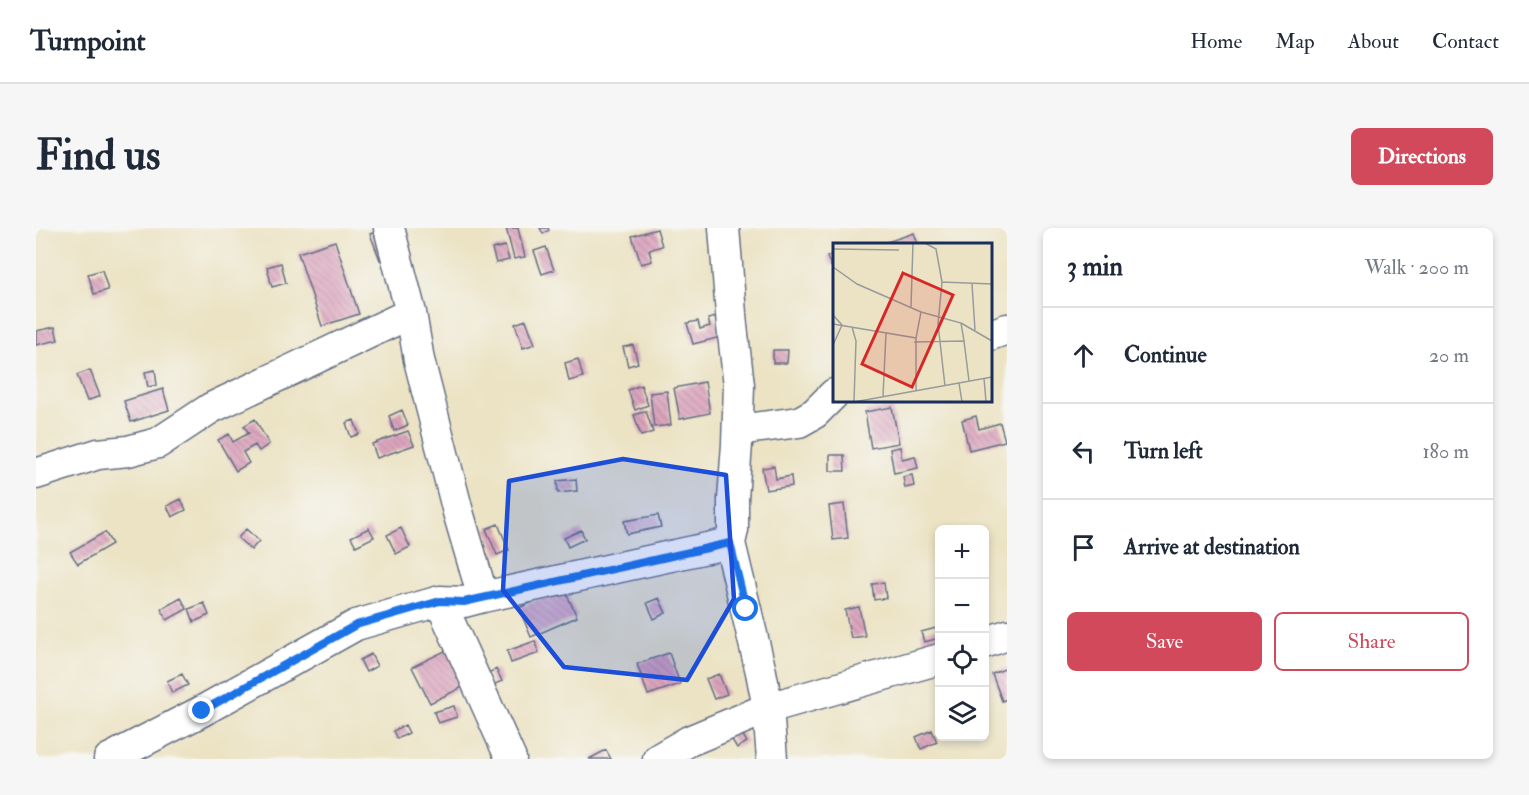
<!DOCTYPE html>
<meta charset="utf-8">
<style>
:root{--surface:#fff;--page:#f6f6f7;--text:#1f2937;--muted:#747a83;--line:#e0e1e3;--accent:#d1495b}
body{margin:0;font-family:"IM FELL Double Pica",serif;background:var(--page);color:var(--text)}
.controls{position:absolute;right:18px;bottom:18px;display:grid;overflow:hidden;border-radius:9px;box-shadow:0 3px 9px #0003}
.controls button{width:54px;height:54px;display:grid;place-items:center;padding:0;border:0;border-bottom:2px solid var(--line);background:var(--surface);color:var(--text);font:30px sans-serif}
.stop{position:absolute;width:18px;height:18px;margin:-14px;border:4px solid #1a73e8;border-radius:50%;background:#fff}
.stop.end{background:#1a73e8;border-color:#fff;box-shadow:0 2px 6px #0008}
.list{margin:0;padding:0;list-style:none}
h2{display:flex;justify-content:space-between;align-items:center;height:78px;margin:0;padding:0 24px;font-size:26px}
h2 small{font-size:20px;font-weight:400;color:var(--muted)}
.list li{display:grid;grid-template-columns:39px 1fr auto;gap:18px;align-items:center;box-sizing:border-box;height:96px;padding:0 24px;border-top:2px solid var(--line)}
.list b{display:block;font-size:22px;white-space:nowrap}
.list em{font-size:20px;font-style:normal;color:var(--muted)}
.actions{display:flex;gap:12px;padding:18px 24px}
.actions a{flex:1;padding:14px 0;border:2px solid var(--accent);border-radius:9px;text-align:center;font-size:21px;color:var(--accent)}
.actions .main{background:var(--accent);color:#fff}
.icon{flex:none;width:33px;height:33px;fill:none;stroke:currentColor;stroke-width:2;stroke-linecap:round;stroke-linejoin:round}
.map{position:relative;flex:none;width:971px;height:531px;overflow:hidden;border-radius:9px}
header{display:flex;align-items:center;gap:36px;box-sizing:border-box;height:84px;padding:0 30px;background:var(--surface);border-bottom:2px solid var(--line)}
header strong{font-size:28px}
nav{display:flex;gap:33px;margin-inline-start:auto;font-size:21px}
.intro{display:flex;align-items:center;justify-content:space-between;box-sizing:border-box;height:144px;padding:0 36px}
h1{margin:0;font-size:42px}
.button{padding:15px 27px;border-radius:9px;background:var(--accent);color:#fff;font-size:21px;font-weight:700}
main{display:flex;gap:36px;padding:0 36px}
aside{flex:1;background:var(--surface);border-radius:9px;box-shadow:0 3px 9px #0003}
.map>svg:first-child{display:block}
.building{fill:url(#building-back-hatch)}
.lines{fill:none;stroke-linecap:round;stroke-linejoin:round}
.minor-casing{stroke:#646e82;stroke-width:33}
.minor{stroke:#fff;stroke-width:30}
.route{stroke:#1a73e8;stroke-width:8}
.marked{fill:#1d4ed8;fill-opacity:0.2;stroke:#1d4ed8;stroke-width:4.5;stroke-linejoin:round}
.inset-road{fill:none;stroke:#989b9b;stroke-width:1.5}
.view{fill:#d62828;fill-opacity:0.15;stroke:#d62828;stroke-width:3}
.inset-edge{fill:none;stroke:#1b2f5e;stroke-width:3}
</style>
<header>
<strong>Turnpoint</strong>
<nav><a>Home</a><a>Map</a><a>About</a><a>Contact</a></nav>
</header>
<div class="intro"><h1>Find us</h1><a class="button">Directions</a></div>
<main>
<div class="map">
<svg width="971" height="531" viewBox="0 0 971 531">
<defs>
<pattern id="building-back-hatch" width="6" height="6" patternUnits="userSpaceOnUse" patternTransform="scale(1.5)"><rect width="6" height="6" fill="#dda5be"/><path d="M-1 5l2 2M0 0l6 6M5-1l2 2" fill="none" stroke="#b2879e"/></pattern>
</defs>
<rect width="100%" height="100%" fill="#f6f6f2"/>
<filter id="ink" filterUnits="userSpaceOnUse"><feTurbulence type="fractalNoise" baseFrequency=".0167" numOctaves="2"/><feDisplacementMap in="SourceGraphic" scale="12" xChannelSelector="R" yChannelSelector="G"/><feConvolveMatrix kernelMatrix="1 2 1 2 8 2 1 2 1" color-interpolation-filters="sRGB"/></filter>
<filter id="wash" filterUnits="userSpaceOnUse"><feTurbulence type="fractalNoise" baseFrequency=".008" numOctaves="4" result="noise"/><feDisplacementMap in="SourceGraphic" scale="24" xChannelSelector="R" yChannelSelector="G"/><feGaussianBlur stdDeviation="1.35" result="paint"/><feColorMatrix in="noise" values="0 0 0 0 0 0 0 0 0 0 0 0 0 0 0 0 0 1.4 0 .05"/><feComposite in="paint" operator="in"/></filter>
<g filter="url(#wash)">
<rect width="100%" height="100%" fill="#ece3c4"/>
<g id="blocks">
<path class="building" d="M470 0H482L489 29 478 31Z
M504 0H512L513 2 507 6Z
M621 1 626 18 613 22 616 33 605 36 596 8Z
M344 2 355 28 344 32 334 6Z
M878 5 882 16H851V14Z
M299 13 323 86 286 98 262 25Z
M469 18 473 32 460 35 456 21Z
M510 19 518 42 506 46 498 23Z
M798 26V37L795 38 791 29Z
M245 35 250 55 236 59 231 39Z
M66 42 72 62 58 66 52 46Z
M680 89 685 109 657 116 651 95 662 93 664 101 674 98 672 91Z
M490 92 499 116 487 120 479 96Z
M19 99 22 112 0 117V103Z
M597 117 602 135 592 138 587 119Z
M737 122H752L751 135H737Z
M542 131 547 149 533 153 529 135Z
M54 142 64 168 51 173 41 147Z
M119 142 121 157 112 159 109 144Z
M669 154 674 185 644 191 638 160Z
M605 157 612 177 599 182 592 162Z
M127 161 133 182 95 194 88 173Z
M631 163 635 197 618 199 614 165Z
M856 179 863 215 835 220 829 184Z
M366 182 372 197 358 203 353 188Z
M610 183 617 204 605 208 598 187Z
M940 188 943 201 964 195 969 213 933 222 926 192Z
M219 191 233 216 223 223 219 217 207 224 213 235 200 243 182 212 193 206 197 214 213 205 208 198Z
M318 192 323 206 315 209 310 195Z
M372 203 378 217 341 230 336 216Z
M864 219 866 231 879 228 882 240 858 245 854 221Z
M794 227H808L809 243H794Z
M738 238 740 251 755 248 756 258 730 262 726 240Z
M876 247 878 258 869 260 867 249Z
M540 251 541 263 522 265 521 253Z
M145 271 150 282 136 289 131 278Z
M808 276 812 310 797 312 793 278Z
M622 287 625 299 591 306 588 293Z
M462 296 473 322 461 327 450 301Z
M333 300 338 309 320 318 315 309Z
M365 300 374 319 360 326 351 307Z
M210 301 223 313 215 322 202 310Z
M545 302 549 311 532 319 528 310Z
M69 304 76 316 42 336 34 324Z
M848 355 850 370 838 372 836 356Z
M528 360 541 389 495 409 483 380Z
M145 370 151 381 131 392 125 381Z
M623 370 630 385 618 391 611 375Z
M168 375 173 387 158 394 153 381Z
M823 379 829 408 815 410 809 382Z
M904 399V410L888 414 885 404Z
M499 413 503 425 475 435 471 423Z
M417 419 435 455 394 475 376 439Z
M633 425 644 456 612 467 601 436Z
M335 426 341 438 330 444 324 432Z
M971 440V471L966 473 956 446Z
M460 441 466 453 457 457 452 445Z
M146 446 152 457 136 465 131 453Z
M683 446 691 466 678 471 670 451Z
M418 478 421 489 402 495 398 484Z
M369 497 373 505 361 511 357 503Z
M703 501 711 514 701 520 693 507Z
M896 502 901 514 885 521 880 509Z
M570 522 575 531H553Z"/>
</g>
</g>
<g filter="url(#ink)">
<use href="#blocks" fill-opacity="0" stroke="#646e82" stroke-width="1.5"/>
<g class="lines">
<g class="minor-casing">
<path id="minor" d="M954 107 971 101
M702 202 763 194 779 185 798 166
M0 246 62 226 92 223 122 215 175 180 375 85
M694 315 725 444 732 480 736 531
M447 369 694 315 697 302V271L701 216 703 157 696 98 688 0
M404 373 475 531
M948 415 971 407
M73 531 166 483 320 397 404 373 428 374 447 369 422 284 383 132 375 85 353 0
M622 531 653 513 732 480 904 431"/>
</g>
<use href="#minor" class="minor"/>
</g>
</g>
<g class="lines" filter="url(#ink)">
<path class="route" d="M166 483 320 397 404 373 428 374 694 315 710 381"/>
</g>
<path class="marked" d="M587 231 690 247 698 371 651 452 528 439 467 362 473 253Z"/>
<g transform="translate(797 15)">
<rect width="159" height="159" fill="#ece3c4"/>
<path class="inset-road" d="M92 0 103 6 109 39M0 6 66 7M0 24 24 41 88 69 83 95M139 41 142 87M78 64 80 0M88 69 128 80 131 98M0 72 9 82 0 102M128 80 159 98M0 81 83 95V147M19 84 23 98 21 158M81 99 131 98 136 138M151 135 153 159M126 140 129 159M112 143 105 81 109 39 159 41M50 153 53 90M21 159 159 134"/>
<path class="view" d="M70 30 120 52 79 144 29 121Z"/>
<rect width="159" height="159" class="inset-edge"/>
</g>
</svg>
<div class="controls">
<button>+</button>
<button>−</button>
<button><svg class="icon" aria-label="locate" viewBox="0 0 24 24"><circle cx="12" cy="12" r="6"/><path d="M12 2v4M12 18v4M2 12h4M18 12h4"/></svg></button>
<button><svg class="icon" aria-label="layers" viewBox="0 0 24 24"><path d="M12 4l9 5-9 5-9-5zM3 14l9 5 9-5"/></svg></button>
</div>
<div class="stop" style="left:710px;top:381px"></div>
<div class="stop end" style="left:166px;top:483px"></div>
</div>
<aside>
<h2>3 min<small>Walk · 200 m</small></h2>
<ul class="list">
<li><svg class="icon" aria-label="ahead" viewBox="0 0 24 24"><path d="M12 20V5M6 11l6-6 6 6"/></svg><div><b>Continue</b></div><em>20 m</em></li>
<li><svg class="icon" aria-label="left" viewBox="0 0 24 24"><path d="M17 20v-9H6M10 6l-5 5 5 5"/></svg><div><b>Turn left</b></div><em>180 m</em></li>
<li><svg class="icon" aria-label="arrive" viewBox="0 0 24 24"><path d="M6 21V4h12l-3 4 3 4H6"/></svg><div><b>Arrive at destination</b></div></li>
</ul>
<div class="actions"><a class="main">Save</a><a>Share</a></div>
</aside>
</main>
